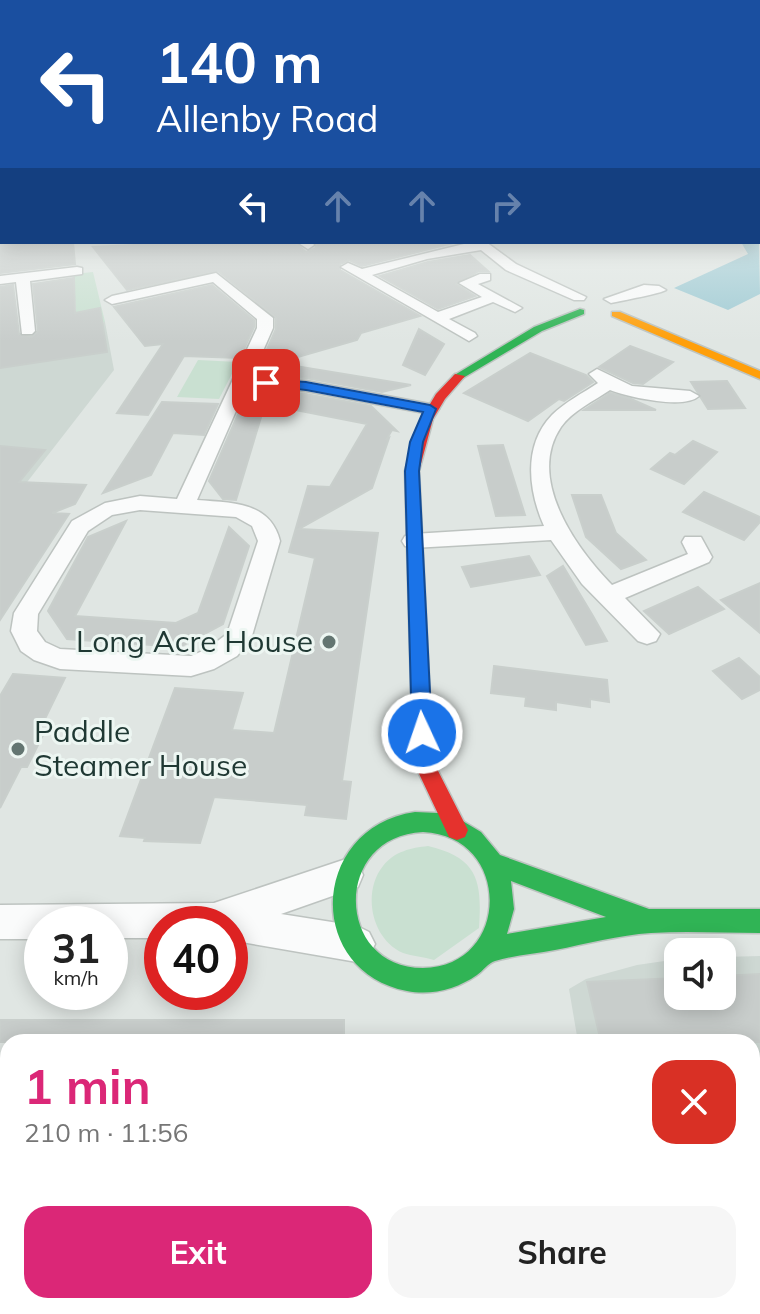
<!DOCTYPE html>
<html lang="en">
<head>
<meta charset="utf-8">
<style>
  :root { --surface:#fff; --page:#f6f6f6; --text:#222; --muted:#767676; --accent:#db2777 }
  body { margin:0; font-family:Mulish,sans-serif; background:var(--page); color:var(--text); height:100vh; display:flex; flex-direction:column; font-size:30px; white-space:nowrap }
  * { box-sizing:border-box; margin:0 }
  p { font-size:26px; color:var(--muted) }
  .icon { flex:none; width:44px; height:44px; fill:none; stroke:currentColor; stroke-width:2; stroke-linecap:round; stroke-linejoin:round }
  .map { position:relative; flex:1; overflow:hidden }
  .panel { position:absolute; left:0px; top:1034px; width:760px; height:280px; display:flex; flex-direction:column; background:var(--surface); border-radius:24px 24px 0 0; box-shadow:0 4px 20px #0003 }
  .panel>* { flex:none }
  .hud { position:absolute; left:0px; top:0px; width:760px; height:244px; box-shadow:0 4px 20px #0003; background:#1a4fa0; color:#fff; overflow:hidden }
  .buttons { position:absolute; left:664px; top:938px; display:grid; gap:16px }
  .buttons a { display:grid; place-items:center; width:72px; height:72px; border-radius:16px; background:var(--surface); box-shadow:0 4px 20px #0003; font-size:40px }
  .speed { position:absolute; left:24px; top:906px; display:flex; gap:16px; font-size:40px; font-weight:700; text-align:center }
  .speed>* { display:grid; place-content:center; width:104px; height:104px; border-radius:50%; background:var(--surface); box-shadow:0 4px 20px #0003; line-height:1 }
  .speed small { font-size:20px; font-weight:400 }
  .speed .limit { border:12px solid #d22; background:#fff; color:#111 }
  .pin { position:absolute; display:grid; place-items:center; width:68px; height:68px; color:#fff; margin:-34px; border-radius:16px; box-shadow:0 4px 12px #0006 }
  .me { position:absolute; width:88px; margin:-44px; rotate:357deg; stroke-linejoin:round; filter:drop-shadow(0 0 6px #0008) }
  .turn { display:flex; align-items:center; gap:28px; height:168px; padding:0 24px; font-size:36px }
  .turn .icon { width:104px; height:104px; stroke-width:2.5 }
  .turn b { display:block; font-size:56px; line-height:68px }
  .lanes { display:flex; align-items:center; height:76px; padding:0 24px; background:#0003; justify-content:center; gap:40px; direction:ltr }
  .lanes .off { opacity:.35 }
  .round { display:grid; place-items:center; flex:none; width:84px; height:84px; border-radius:24px; background:var(--page) }
  .headline { display:flex; align-items:center; justify-content:space-between; height:136px; padding:0 24px }
  h1 { font-size:48px; font-weight:700; line-height:60px; color:var(--accent) }
  .action { display:flex; gap:16px; margin-top:auto; padding:16px 24px }
  .action a { flex:1; height:92px; border-radius:24px; background:var(--accent); color:#fff; font-size:32px; font-weight:700; line-height:92px; text-align:center }
  .action a+a { background:var(--page); color:var(--text) }
  .map>svg:first-child { display:block }
  .built { fill:#ced8d3 }
  .green { fill:#c9e0d1 }
  .water { fill:#a0cbd4 }
  .building { fill:#c8cdcb; stroke:#c9cfcc; stroke-width:2 }
  .lines { fill:none; stroke-linecap:round; stroke-linejoin:round }
  .street-casing { stroke:#bdc3c0; stroke-width:3 }
  .fast-casing { stroke:#bdc4c1; stroke-width:3 }
  .slow-casing { stroke:#bdc4c1; stroke-width:3 }
  .jam-casing { stroke:#bdc4c1; stroke-width:3 }
  .street { fill:#fafbfb; fill-rule:evenodd }
  .fast { fill:#30b455; fill-rule:evenodd }
  .slow { fill:#ff9f0a; fill-rule:evenodd }
  .jam { fill:#e5322d; fill-rule:evenodd }
  .route { fill:#1a73e8; stroke:#114b97; stroke-width:2 }
  .poi-dot { fill:#637571; stroke:#edf6f2; stroke-width:3 }
  .labels { text-anchor:middle; stroke-width:6; stroke-linejoin:round; paint-order:stroke }
  .poi-label { font-size:30px; fill:#1f3833; stroke:#edf6f2; text-anchor:end }
</style>
</head>
<body>
<div class="map">
<svg width="760" height="1314" viewBox="0 0 760 1314">
  <rect width="100%" height="100%" fill="#e0e6e3"/>
  <!-- built -->
  <path class="built" d="M105,322l9,48 -114,147v-181z
    M760,956v358h-135l-1,-8h128v-264h-174l-9,-53 17,-10 51,-14 41,-6v37h44v-39z"/>
  <!-- green -->
  <path class="green" d="M93,272l12,50 -28,3 -4,-51z
    M198,360l40,2 -19,37 -42,-2z
    M428,846c51,12 54,36 51,82l-45,32c-10,-3 -22,-4 -31,-7 -32,-14 -41,-61 -20,-87 12,-15 28,-18 45,-20z"/>
  <!-- water -->
  <path class="water" d="M758,194l2,100 -32,16 -54,-22 74,-34 -7,-12h17z"/>
  <!-- building -->
  <path class="building" d="M6,242h67l2,22 -75,9v-27z
    M199,242h95l12,10 10,-4v-6h141l-95,24 -13,-6 -9,4v6l80,46 -59,17 -4,7 -80,23 134,22 -29,7 -76,-14 -27,-1 -18,-14 15,-34v-11l-58,-47 -91,19 -34,-43z
    M470,255l18,16h-9l-23,13 19,12 -37,13 -58,-33 48,-14z
    M74,278l1,35 25,-5 7,44 -107,16v-81l13,-2 6,49 13,3 6,-6 -5,-47z
    M212,285l42,35v7l-14,31 -56,-2 -36,59 -31,-2 46,-69 -18,2 -31,-39z
    M419,329l25,15 -19,31 -22,-10z
    M630,346l43,16 -30,22 -10,-1 -34,-16z
    M530,353l56,22 7,7 -29,19 -5,-2 -31,22 -64,-28z
    M727,381l18,27 -37,1 -17,-27z
    M273,392l33,2 65,12 26,25 -5,-1 -6,10 3,-2 -17,50 -73,41 79,4 -36,248 9,1 -5,37 -41,-4 2,-10 -93,-8 -14,46 -56,-2 1,-3 -25,-2 55,-148 68,5 -11,37 42,3 41,-175 -26,-6 19,-66 22,1 37,-63 -102,-20 -29,96 -13,-1 -14,-18 33,-76z
    M610,393l21,6 25,11h-72z
    M162,402l56,2 -14,31 -31,-2 -22,42 -48,18z
    M693,441l24,11 -33,32 -33,-15 19,-16 5,2z
    M503,445l22,70 -29,1 -18,-70z
    M0,446l45,4 -26,32 67,3 -11,19 -23,9 17,1 -69,106z
    M704,492l56,25v5l-16,18 -61,-28z
    M572,495h29l15,38 30,27 -25,9 -35,-32z
    M126,521l-51,95 101,7 22,-10 31,-86 20,19 -26,78 -43,23 -113,-8 -19,-28 40,-74z
    M529,556l11,19 -69,12 -9,-20z
    M563,566l30,50 14,25 -21,4 -39,-69z
    M760,583v50l-39,-33z
    M698,587l26,22 -55,25 -25,-23z
    M739,658l21,19v13l-18,9 -29,-28z
    M494,666l113,14 2,22 -19,-3v8l-34,-5v8l-31,-4 1,-9 -35,-4z
    M13,674l52,4 -26,53h6l-18,36h-6l-21,41v-112z
    M760,974v68h-159l-14,-60 91,-4v18h44v-20z
    M0,1020h344v22h-344z"/>
  <g class="lines">
    <!-- street casing -->
    <g class="street-casing">
      <path id="street" d="M0,207h2v6h-2z
        M2,234l1,8 -3,1v-8z
        M297,242h15l2,3 -6,4z
        M472,242h14l30,22 70,33 -2,3h-10l-68,-30 -25,-20 -54,9 -55,16 66,37 44,-15 -23,-14 21,-9h10v6l-12,4 44,24 -7,4 -22,-10 -44,17 26,14 2,3 -8,5 -128,-74 7,-4 14,6z
        M77,267l5,1v6l-52,7 5,50 -3,3h-10l-6,-52 -16,2v-8z
        M216,273l57,45v10l-22,50 55,3 124,23 9,5 -9,5 -124,-23 -60,-3 -49,112c34,3 73,1 83,41l-29,98 -14,17 -23,13 -23,7 -131,-7 -26,-9 -13,-9 -10,-20 3,-18 58,-92 33,-18 35,-7 37,3 80,-171v-9l-44,-37 -101,22 -7,-4 7,-4zM140,510l96,7 16,9 6,15 -31,93 -20,15 -16,7 -131,-7 -15,-7 -8,-11 1,-17 50,-83 24,-16z
        M644,285l15,1 7,4c-4,3 -45,11 -55,13l-7,-4z
        M597,369l35,17 58,5 9,5c-15,14 -70,1 -89,-6 -16,11 -38,21 -49,37 -35,52 15,121 51,158l76,-31 -6,-12 3,-5h16l11,20 -3,5 -84,36 35,36 -4,7 -9,3 -9,-3 -56,-57 -31,-44 -138,8 -8,-2 -3,-5 3,-5 8,-2 131,-8c-16,-36 -21,-81 8,-111 13,-13 31,-22 46,-32l-9,-9z
        M346,859l12,4 5,12 -5,12 -77,27 76,12 12,6 6,12 -6,12 -12,6 -127,-22v-16h-68v14h-52v-14h-68v15h-42v-34l214,-2z"/>
    </g>
    <!-- fast casing -->
    <g class="fast-casing">
      <path id="fast" d="M580,309l4,1v4l-42,17 -79,47 -10,-2 81,-49z
        M415,812l23,1 23,7 20,12 19,23 149,54h111v24c-36,0 -73,-2 -109,0 -32,2 -65,11 -96,17 -19,4 -41,5 -60,11 -7,2 -12,10 -18,14 -20,14 -46,21 -70,16 -104,-21 -96,-164 8,-179zM423,832c90,4 88,135 0,136 -88,0 -91,-132 0,-136zM511,881l95,36 -99,17 7,-25z"/>
    </g>
    <!-- slow casing -->
    <g class="slow-casing">
      <path id="slow" d="M612,312h8l140,59v8l-148,-63z"/>
    </g>
    <!-- jam casing -->
    <g class="jam-casing">
      <path id="jam" d="M455,374l10,2 -20,23 -12,20 -14,52 14,290 35,69 -3,7 -8,3 -8,-3 -36,-76 -8,-290 16,-52 15,-25z"/>
    </g>
    <!-- street -->
    <use href="#street" class="street"/>
    <!-- fast -->
    <use href="#fast" class="fast"/>
    <!-- slow -->
    <use href="#slow" class="slow"/>
    <!-- jam -->
    <use href="#jam" class="jam"/>
  </g>
  <!-- sky -->
  <linearGradient id="sky" x2="0" y2="1"><stop stop-color="#8bbde0"/><stop offset="0.46" stop-color="#f1f4f2"/><stop offset="1" stop-color="#f1f4f2" stop-opacity="0"/></linearGradient>
  <rect width="760" height="342" fill="url(#sky)"/>
  <!-- route -->
  <path class="route" d="M266,379l40,3 124,23 6,4 -13,33 -4,29 13,262 -3,6 -7,3 -7,-3 -3,-6 -7,-262 5,-29 13,-30 -117,-22 -44,-4 -2,-3z"/>
  <!-- markers -->
  <g class="poi-dot">
    <circle cx="329" cy="642" r="8"/>
    <circle cx="18" cy="749" r="8"/>
  </g>
  <g class="labels">
    <!-- poi labels -->
    <g class="poi-label">
      <text x="313" y="652">Long Acre House</text>
      <text x="34" y="742" text-anchor="start">Paddle<tspan x="34" dy="34">Steamer House</tspan></text>
    </g>
  </g>
</svg>
<div class="buttons">
<a><svg class="icon" aria-label="sound" viewBox="0 0 24 24"><path d="M4 9h4l5-4v14l-5-4H4zM17 9q2 3 0 6"/></svg></a>
</div>
<div class="speed"><div>31<small>km/h</small></div><div class="limit">40</div></div>
<div class="pin" style="left:266px;top:383px;background:#d93025"><svg class="icon" aria-label="arrive" viewBox="0 0 24 24"><path d="M6 21V4h12l-3 4 3 4H6"/></svg></div>
<svg class="me" style="left:422px;top:733px" viewBox="-20 -20 40 40"><circle r="17" fill="#1a73e8" stroke="#fff" stroke-width="3"/><path d="M0-11L8 9 0 5-8 9z" fill="#fff"/></svg>
<div class="hud">
<div class="turn"><svg class="icon" aria-label="left" viewBox="0 0 24 24"><path d="M17 20v-9H6M10 6l-5 5 5 5"/></svg><div><b>140 m</b>Allenby Road</div></div>
<div class="lanes"><svg class="icon" aria-label="left" viewBox="0 0 24 24"><path d="M17 20v-9H6M10 6l-5 5 5 5"/></svg><svg class="icon off" aria-label="ahead" viewBox="0 0 24 24"><path d="M12 20V5M6 11l6-6 6 6"/></svg><svg class="icon off" aria-label="ahead" viewBox="0 0 24 24"><path d="M12 20V5M6 11l6-6 6 6"/></svg><svg class="icon off" aria-label="right" viewBox="0 0 24 24"><path d="M7 20v-9h11M14 6l5 5-5 5"/></svg></div>
</div>
<section class="panel">
<div class="headline"><div><h1>1 min</h1><p>210 m · 11:56</p></div><a class="round" style="background:#d93025;color:#fff"><svg class="icon" aria-label="close" viewBox="0 0 24 24"><path d="M6 6l12 12M18 6L6 18"/></svg></a></div>
<div class="action"><a>Exit</a><a>Share</a></div>
</section>
</div>
</body>
</html>
